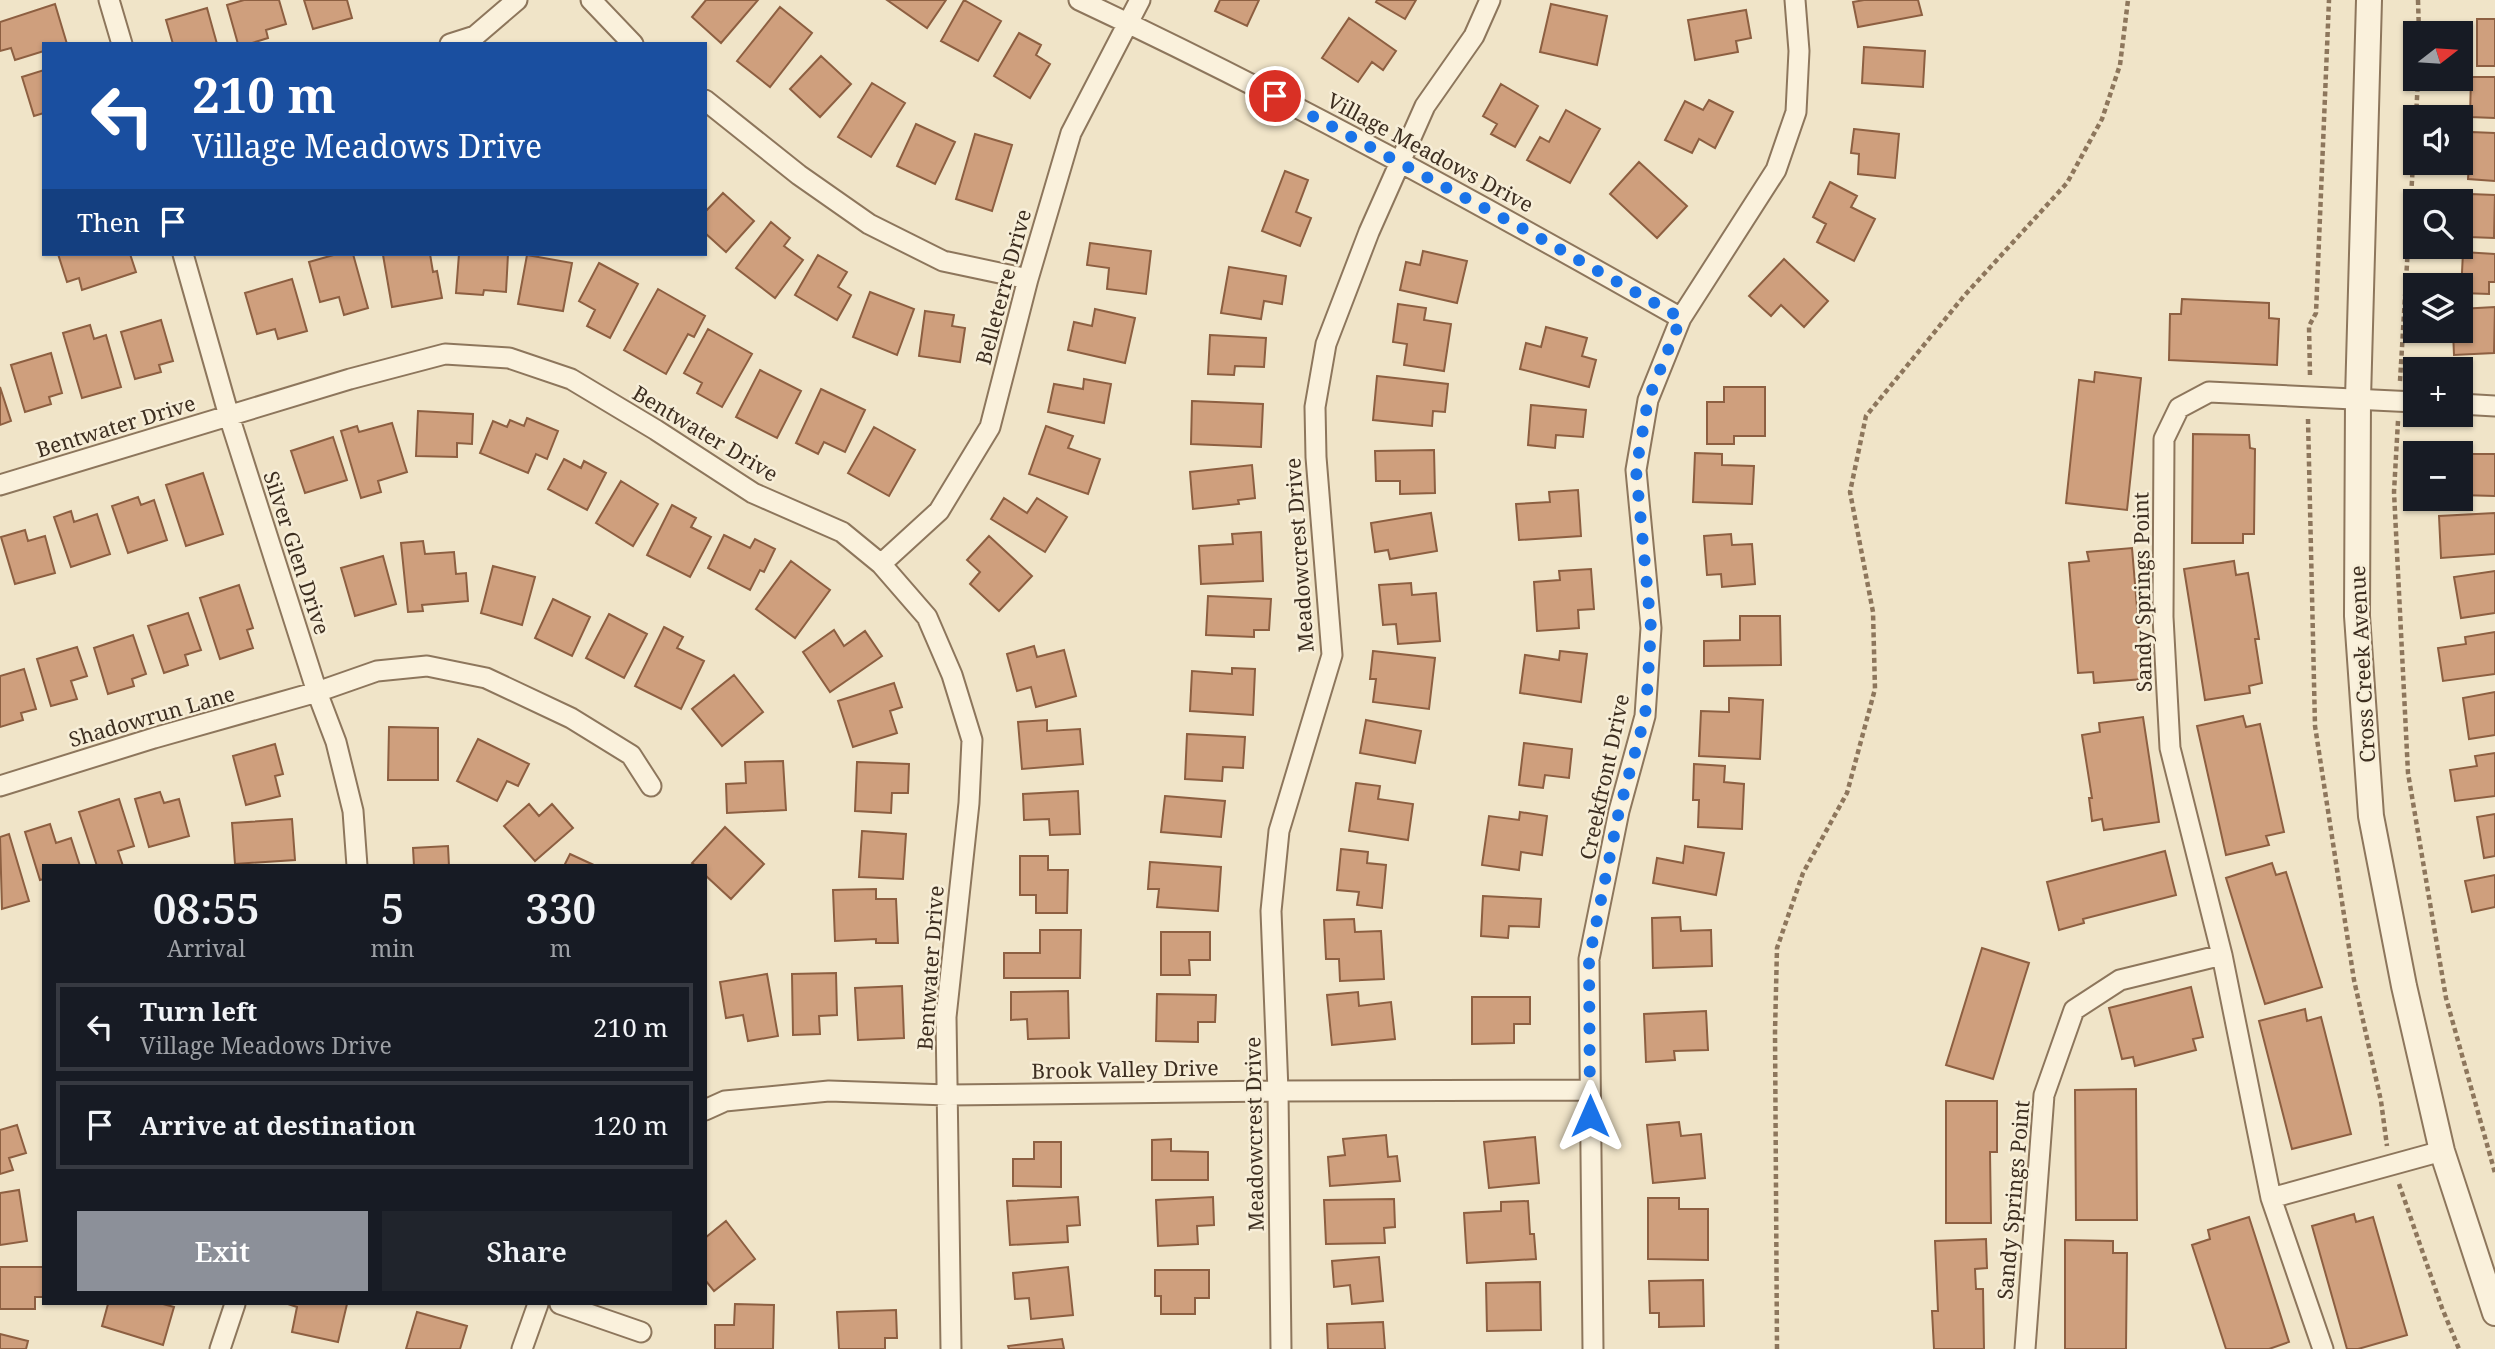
<!DOCTYPE html>
<html lang="en">
<head>
<meta charset="utf-8">
<style>
  :root { --surface:#171b24; --page:#20242c; --text:#f1f3f6; --muted:#9ea1a6; --line:#363941; --accent:#8c9099 }
  body { margin:0; font-family:"Noto Serif",serif; background:var(--page); color:var(--text); height:100vh; display:flex; flex-direction:column; font-size:26px; white-space:nowrap }
  * { box-sizing:border-box; margin:0 }
  p { font-size:23px; color:var(--muted) }
  .icon { flex:none; width:38px; height:38px; fill:none; stroke:currentColor; stroke-width:2; stroke-linecap:round; stroke-linejoin:round }
  .map { position:relative; flex:1; overflow:hidden }
  .sheet { position:absolute; left:42px; top:864px; width:665px; height:441px; display:flex; flex-direction:column; background:var(--surface); border-radius:0px; box-shadow:0 2px 5px #0004 }
  .sheet>* { flex:none }
  .hud { position:absolute; left:42px; top:42px; width:665px; height:214px; border-radius:0px; box-shadow:0 2px 5px #0004; background:#1a4fa0; color:#fff; overflow:hidden }
  .needle { width:46px; rotate:73deg }
  .controls { position:absolute; left:2403px; top:21px; display:grid; gap:14px }
  .controls a { display:grid; place-items:center; width:70px; height:70px; border-radius:0px; background:var(--surface); box-shadow:0 2px 5px #0004; font-size:35px }
  .pin { position:absolute; display:grid; place-items:center; width:60px; height:60px; color:#fff; margin:-30px; border:4px solid #fff; border-radius:50%; box-shadow:0 2px 7px #0007 }
  .me { position:absolute; width:77px; margin:-38px; rotate:0deg; stroke-linejoin:round; filter:drop-shadow(0 0 5px #0008) }
  .turn { display:flex; align-items:center; gap:24px; height:147px; padding:0 35px; font-size:32px }
  .turn .icon { width:91px; height:91px; stroke-width:2.5 }
  .turn b { display:block; font-size:49px; line-height:60px }
  .then { display:flex; align-items:center; height:66px; padding:0 35px; background:#0003; gap:14px; font-size:26px }
  .eta { display:flex; justify-content:space-evenly; align-items:center; height:119px; text-align:center }
  .eta b { font-size:42px; font-weight:600; line-height:49px }
  .cta { display:flex; gap:14px; margin-top:auto; padding:14px 35px }
  .cta a { flex:1; height:80px; border-radius:0px; background:var(--accent); color:#fff; font-size:28px; font-weight:600; line-height:80px; text-align:center }
  .cta a+a { background:var(--page); color:var(--text) }
  ul { padding:0; list-style:none }
  li { display:flex; align-items:center; gap:21px; height:88px; margin:0 14px 10px; padding:0 21px; border:4px solid var(--line); border-radius:0px }
  li div { flex:1 }
  li b { display:block; font-size:26px }
  li em { font-style:normal }
  .map>svg:first-child { display:block }
  .building { fill:#cf9f7d; stroke:#8d5f41; stroke-width:2 }
  .lines { fill:none; stroke-linecap:round; stroke-linejoin:round }
  .minor-casing { stroke:#8d765c; stroke-width:23 }
  .tertiary-casing { stroke:#8d765c; stroke-width:28 }
  .path { stroke:#8d765c; stroke-width:4.5; stroke-dasharray:5 3.5; stroke-linecap:butt }
  .minor { stroke:#faf1dc; stroke-width:19 }
  .tertiary { stroke:#faf1dc; stroke-width:24 }
  .route { stroke:#1a73e8; stroke-width:12; stroke-dasharray:0 21.6 }
  .labels { text-anchor:middle; stroke-width:5; stroke-linejoin:round; paint-order:stroke }
  .street-label { font-size:21px; fill:#3d2e20; stroke:#f7eed8 }
</style>
</head>
<body>
<div class="map">
<svg width="2495" height="1349" viewBox="0 0 2495 1349">
  <rect width="100%" height="100%" fill="#f0e4c8"/>
  <!-- building -->
  <path class="building" d="M244,0h35l7,24 -20,6 2,8 -19,6h-11l-11,-39z
    M304,0h43l5,18 -39,11z
    M706,0h52l-37,43 -29,-26z
    M887,0h59l-19,28z
    M964,0l37,21 -23,40 -37,-20z
    M1220,0h39l-12,26 -32,-15z
    M1377,0h39l-11,19 -29,-17z
    M1864,0h54l4,15 -64,12 -5,-25z
    M55,4l12,40h-23v7l-29,9 -4,-12 -11,3v-29z
    M1551,4l56,12 -10,49 -57,-13z
    M780,7l32,26 -42,54 -33,-26z
    M207,8l10,36h-44l-7,-24z
    M1746,10l5,28 -15,3 2,11 -43,8 -7,-40z
    M1349,18l47,33 -13,19 -11,-8 -14,20 -36,-24z
    M2477,19h18v47h-18z
    M1019,33l22,12 -5,10 14,9 -20,34 -36,-22z
    M1864,47l61,4 -2,36 -61,-4z
    M821,56l30,28 -31,33 -30,-28z
    M44,70v43l-10,3 -12,-39z
    M2471,77h24v41l-25,-1z
    M872,83l33,20 -34,54 -33,-20z
    M1501,84l37,22 -23,41 -24,-13 6,-10 -14,-8z
    M1709,100l24,12 -18,36 -16,-9 -7,14 -27,-13 20,-39 18,9z
    M1566,110l34,19 -30,54 -43,-23 13,-23 9,5z
    M916,124l39,18 -20,42 -38,-18z
    M1854,129l45,5 -4,44 -37,-4 1,-20 -8,-1z
    M2471,132l24,1v48l-27,-2z
    M975,134l37,11 -20,66 -36,-12z
    M1639,162l48,44 -30,32 -47,-44z
    M1285,171l23,9 -12,32 15,6 -11,28 -38,-15z
    M1830,182l27,14 -6,11 24,12 -21,42 -37,-19 9,-18 -13,-7z
    M723,193l31,28 -28,31 -21,-19v-21z
    M2470,194l25,1 -1,43 -25,-1z
    M771,222l19,16 -6,8 19,14 -28,38 -39,-30z
    M1090,243l61,8 -5,43 -39,-5 2,-21 -22,-3z
    M1423,251l44,10 -10,42 -57,-13 6,-28 14,3z
    M2463,252l32,2v28h-6v12l-28,-1z
    M58,254h72l6,18 -54,18 -3,-12 -12,4z
    M337,254h16l15,54 -24,7 -5,-18 -19,5 -11,-40z
    M390,254h40l3,18 4,-1 5,27 -50,9 -9,-52z
    M459,254h49l-2,38 -22,-2 -1,5 -27,-2z
    M527,255l45,8 -9,48 -45,-7z
    M818,255l29,17 -9,15 13,8 -14,25 -42,-25z
    M1784,259l44,42 -24,26 -23,-22 -10,11 -22,-20z
    M599,263l39,21 -28,54 -23,-12 8,-16 -16,-9z
    M1229,267l57,9 -4,28 -18,-3 -3,18 -40,-6z
    M292,279l15,52 -29,8 -3,-10 -18,5 -12,-41z
    M658,289l47,27 -11,21 -6,-3 -22,40 -42,-24z
    M870,292l44,17 -17,46 -44,-18z
    M2182,299l87,4v15l10,1 -2,46 -108,-5 1,-46h11z
    M1398,304l28,4 -2,12 27,4 -7,47 -40,-6 3,-21 -14,-2z
    M2495,307l-1,46 -40,2 -1,-24h7v-22z
    M1095,309l40,9 -10,45 -57,-13 6,-28 18,4z
    M925,311l29,4 -2,11 13,2 -5,34 -41,-6z
    M161,320l12,41 -14,4 2,7 -26,7 -14,-47z
    M90,325l4,14 12,-4 15,52 -39,11 -19,-65z
    M1546,327l41,11 -5,18 14,4 -7,27 -69,-18 6,-26 15,4z
    M708,329l44,25 -30,53 -25,-14 5,-10 -18,-10z
    M1210,335l56,3 -2,29 -29,-1 -1,9 -26,-1z
    M51,353l11,40 -13,4 2,7 -26,8 -14,-47z
    M760,370l41,21 -24,47 -41,-21z
    M2095,372l46,6 -14,132 -61,-7 13,-123 15,2z
    M1377,376l71,8 -3,28 -12,-1 -1,15 -59,-6z
    M1084,379l27,5 -7,39 -56,-11 6,-28 29,5z
    M0,387l11,34 -11,4z
    M1724,387h41v49h-31v8h-27v-42h17z
    M821,389l44,21 -20,42 -21,-10 -6,12 -22,-11z
    M1192,401l71,3 -2,43 -70,-3z
    M1531,405l55,5 -3,27 -27,-2 -1,13 -27,-3z
    M418,411l55,3 -1,30 -15,-1v14l-41,-1z
    M527,418l31,13 -11,28 -11,-5 -8,19 -48,-20 13,-32 14,6 3,-7 14,6z
    M392,423l15,49 -29,9 3,11 -20,6 -20,-67 16,-5 2,6z
    M1046,426l27,10 -5,12 32,11 -12,35 -59,-20z
    M874,427l41,23 -26,46 -41,-23z
    M2193,434l56,1 1,13 5,1 -1,85h-11v9h-51z
    M333,437l14,43 -42,13 -14,-42z
    M1434,450l1,43 -35,1v-13h-24l-1,-30z
    M1695,453l27,1v11l32,1 -2,38 -59,-2z
    M2460,454h35v42l-35,-1z
    M564,459l17,9 3,-7 22,12 -19,37 -39,-21z
    M1252,465l3,33 -17,2 1,4 -46,5 -3,-37z
    M203,473l20,61 -37,12 -20,-61z
    M621,481l37,23 -25,42 -37,-23z
    M1578,490l3,46 -62,4 -3,-36 34,-2 -1,-10z
    M138,497l3,8 13,-5 13,40 -39,13 -16,-47z
    M1004,498l23,15 10,-15 30,19 -22,35 -54,-33z
    M672,505l24,13 -5,9 20,10 -21,40 -43,-22z
    M71,511l3,11 23,-8 13,40 -39,13 -17,-50z
    M1431,513l6,38 -47,8 -2,-9 -13,2 -4,-29z
    M2495,513v41l-54,4 -2,-42z
    M25,530l3,11 17,-5 10,37 -40,11 -14,-47z
    M1261,532l2,49 -62,3 -2,-38 34,-2 -1,-10z
    M1731,534l1,11 20,-1 3,40 -33,3 -1,-13 -14,1 -3,-39z
    M724,535l26,13 5,-9 20,10 -11,23 -4,-2 -10,20 -42,-22z
    M989,536l43,40 -33,35 -29,-27 10,-12 -13,-12z
    M423,541l2,13 29,-2 2,22 10,-1 2,28 -46,4 1,6 -15,1 -7,-69z
    M2132,548l11,131 -49,4 -1,-11 -15,1 -9,-110 20,-2 -2,-9z
    M383,556l13,48 -41,12 -14,-48z
    M791,561l39,29 -35,48 -39,-29z
    M2234,561l2,14 12,-2 11,66h-4l7,44 -13,3 1,7 -45,7 -21,-131z
    M493,566l42,11 -13,48 -41,-12z
    M1591,569l3,40 -16,1 1,18 -42,3 -3,-49 26,-2 -1,-9z
    M2495,571v42l-34,5 -7,-41z
    M1411,583l1,12 24,-2 4,48 -42,3 -2,-20 -13,1 -4,-40z
    M239,585l14,43 -6,2 6,18 -33,11 -20,-61z
    M1208,596l63,3 -2,31h-15v7l-48,-2z
    M553,599l37,18 -18,39 -37,-18z
    M188,613l13,37 -16,5 3,10 -24,8 -16,-47z
    M609,614l38,20 -23,44 -38,-20z
    M1740,616h40l1,49 -77,1v-25l36,-1z
    M664,627l19,10 -6,11 27,13 -23,48 -46,-23z
    M834,630l10,16 21,-15 17,25 -52,36 -27,-40z
    M2495,632v42l-52,7 -5,-33 28,-4 -1,-7z
    M133,635l13,39 -14,5 2,7 -26,8 -14,-46z
    M1034,646l3,11 27,-7 12,46 -40,11 -5,-20 -14,4 -10,-37z
    M77,647l10,29 -16,5 6,18 -26,7 -14,-47z
    M1373,651l62,7 -6,51 -56,-7 3,-23h-6z
    M1560,651l27,3 -6,48 -61,-9 5,-38 34,5z
    M1232,668l23,1 -2,46 -63,-4 2,-40 40,3z
    M24,669l12,40 -15,4 2,7 -23,7v-51z
    M734,675l29,37 -41,34 -30,-37z
    M894,683l8,24 -12,4 7,22 -44,14 -15,-46z
    M2495,692v43l-26,4 -6,-41z
    M1729,698l34,2 -3,59 -61,-3 2,-45 28,1z
    M2243,716l3,11 14,-3 24,108 -18,4 3,9 -43,10 -29,-129z
    M2143,717l16,105 -55,8 -2,-11 -10,2 -3,-23h3l-10,-63 18,-3 -1,-9z
    M1047,720v11l33,-2 3,35 -61,5 -4,-47z
    M1366,720l55,11 -6,32 -55,-10z
    M389,727l49,1v52h-50z
    M1187,734l58,3 -2,31 -20,-1 -1,14 -37,-2z
    M478,739l51,25 -11,22 -11,-5 -10,20 -40,-20z
    M1524,743l48,6 -3,29 -24,-3 -2,13 -24,-3z
    M275,744l8,30 -8,2 5,20 -34,9 -13,-49z
    M2495,753v43l-40,5 -5,-31 27,-4 -2,-10z
    M783,761l3,49 -59,3 -1,-29 20,-1 -1,-21z
    M857,762l52,2 -1,29h-16l-1,20 -36,-2z
    M1694,764l31,2 -1,16 20,2 -2,45 -44,-2 1,-27h-6z
    M1356,783l24,3 -2,13 35,5 -5,36 -59,-9z
    M1078,791l2,43 -30,1 -1,-16 -25,1 -1,-26z
    M160,792l4,11 15,-4 10,37 -40,11 -14,-48z
    M1165,796l60,5 -4,36 -60,-5z
    M119,799l15,47 -16,5 5,15h-26l-18,-54z
    M529,804l10,12 13,-12 21,24 -38,33 -31,-35z
    M1520,812l27,4 -5,39 -21,-3 -2,18 -37,-5 7,-49 30,4z
    M2495,814v42l-11,2 -7,-41z
    M292,819l3,41 -60,4 -3,-41z
    M50,824l6,19 15,-5 9,28h-36v13l-4,1 -15,-48z
    M725,827l39,37 -33,35 -26,-24v-9h-9l-4,-3z
    M862,831l44,3 -3,45 -44,-2z
    M9,834l20,67 -27,8 -2,-72z
    M448,846l1,20h-35l-1,-18z
    M1685,846l39,7 -8,42 -63,-12 4,-25 26,5z
    M1341,849l27,3 -1,11 19,2 -4,43 -25,-3 2,-13 -22,-2z
    M2165,851l11,44 -93,24 1,4 -25,7 -12,-48z
    M570,854l26,12h-32z
    M1020,856h28v14h20l-1,43h-31v-18h-16z
    M1150,862l71,5 -3,44 -61,-4 2,-18h-11z
    M2272,863l4,12 10,-3 36,115 -57,17 -39,-126z
    M2495,875v32l-23,5 -7,-31z
    M876,889v10h20l2,44h-22v-4l-41,2 -2,-51z
    M1483,896l58,3 -2,28 -30,-1 -1,12 -27,-2z
    M1680,917l1,14 30,-1 1,36 -59,2 -1,-50z
    M1354,919l1,13 26,-1 3,48 -44,2 -1,-22h-13l-2,-39z
    M1040,930h41l-1,48h-76v-25h36z
    M1161,932h49v28h-21l1,15h-29z
    M1982,948l47,15 -36,116 -47,-14z
    M836,973l1,42 -18,1 1,18 -27,1 -1,-61z
    M767,974l11,62 -30,5 -5,-26 -17,3 -6,-36z
    M902,986l2,52 -46,2 -3,-52z
    M2191,987l12,50 -10,2 3,11 -61,16 -2,-9 -11,2 -13,-51z
    M1068,991l1,47 -41,1 -1,-20 -16,1v-28z
    M1358,992l1,14 32,-4 4,37 -63,6 -5,-50z
    M1157,994l59,1 -1,27h-17v20l-42,-1z
    M1472,997h58v27h-16v19l-42,1z
    M2305,1009l2,12 14,-4 30,117 -59,15 -33,-128z
    M1706,1011l2,39 -34,1 1,9 -29,2 -2,-48z
    M2136,1089l1,131h-61l-1,-130z
    M1946,1101h51v51h-7l1,71h-45z
    M1679,1122l2,14 20,-2 4,44 -52,5 -6,-58z
    M17,1125l9,28 -17,5 4,12 -13,4v-44z
    M1386,1135l2,22 9,-1 3,25 -70,5 -2,-29 17,-2 -2,-16z
    M1535,1137l4,46 -50,5 -5,-46z
    M1171,1139v12l37,1v28h-56v-40z
    M1034,1142h27v45l-48,-1v-27h21z
    M19,1190l8,51 -27,4v-52z
    M1078,1197l2,28 -13,1 1,16 -58,3 -3,-44z
    M1213,1197l1,28 -17,1 1,18 -40,2 -2,-46z
    M1648,1198h31v11h29v51l-60,-1z
    M1394,1199l1,28 -11,1 1,15 -59,1 -2,-44z
    M1528,1201l2,33h4l2,25 -69,4 -3,-50 37,-2v-9z
    M2354,1214l2,8 17,-5 34,118 -49,14h-11l-35,-123z
    M2249,1217l40,125 -20,7h-43l-34,-104 18,-6 -2,-9z
    M726,1221l29,38 -41,32 -9,-11v-42z
    M1986,1239l1,29 -12,1 1,20h7l1,60h-50l-2,-38h6l-3,-70z
    M2065,1240l48,1v12h14l-1,96h-61z
    M1379,1257l4,44 -31,3 -2,-19 -16,2 -2,-26z
    M0,1267h44v30h-9v12h-35z
    M1068,1267l5,48 -42,4 -2,-21 -14,1 -2,-26z
    M1155,1270h54v28h-14v16h-34v-18h-6z
    M1703,1280l1,46 -45,1v-14h-9l-1,-32z
    M1540,1282l1,48 -54,1 -1,-48z
    M108,1304h55l11,3 -11,38 -61,-19z
    M288,1304h59l-9,38 -46,-10 5,-25z
    M735,1304l39,1 -1,44h-58v-24h19z
    M896,1310l1,28h-12v11h-46l-2,-37z
    M417,1312l50,14 -7,23h-54z
    M1383,1322l2,27h-57l-1,-25z
    M0,1334l28,7 -2,8h-26z
    M1062,1339l2,10h-55l-1,-3z"/>
  <g class="lines">
    <!-- minor casing -->
    <g class="minor-casing">
      <path id="minor" d="M109,0l13,44
        M591,0l42,44
        M1079,0c205,96 405,206 602,318
        M450,44l25,-8 42,-36
        M705,100l94,75 70,49 74,37 85,18
        M183,254l46,162 88,276 19,50 17,69 4,55
        M2460,404l35,2
        M0,485l350,-106 95,-25 64,4 62,21 85,51 97,63 89,39 39,32 46,53 25,58 20,65 -3,63 -23,214 5,332
        M881,564l58,-53 51,-84 38,-148 43,-146 69,-133
        M0,786l154,-48 163,-46 60,-21 50,-5 59,12 85,40 60,37 20,31
        M705,1110l20,-9 104,-10 119,4 330,-4 312,-1
        M2271,1198l171,-47
        M560,1304l81,28
        M220,1349l15,-45
        M522,1349l16,-45
        M1281,1349l-3,-258 -7,-180 8,-80 53,-176 -16,-198 -1,-50 11,-63 43,-112 56,-126 49,-70 16,-36
        M1593,1349l-4,-390 30,-148 26,-95 6,-88 -15,-158 12,-70 33,-82 95,-148 20,-58 3,-61 -4,-51
        M2025,1349l19,-254 30,-85 46,-30 102,-25
        M2323,1349l-52,-151 -49,-243 -52,-207 -7,-131 1,-178 15,-31 30,-16 206,10"/>
    </g>
    <!-- tertiary casing -->
    <g class="tertiary-casing">
      <path id="tertiary" d="M2369,0l-11,399 -1,217 14,200 33,170 38,165 53,162"/>
    </g>
    <!-- path -->
    <path class="path" d="M2418,0l1,33
      M2416,117l2,-38
      M2310,375l-1,-49 7,-13 13,-313
      M2400,381l15,-251
      M2308,419l7,307 39,254 27,121 6,45
      M2398,421l-4,71 14,281 38,225 49,175
      M2399,1184l43,124 17,41
      M1777,1349l-2,-317 2,-84 26,-75 44,-80 28,-104 -2,-77 -23,-120 16,-76 98,-120 103,-113 35,-64 18,-54 8,-65"/>
    <!-- minor -->
    <use href="#minor" class="minor"/>
    <!-- tertiary -->
    <use href="#tertiary" class="tertiary"/>
  </g>
  <g class="lines">
    <!-- route -->
    <path class="route" d="M1275,96l256,137 150,85 -33,82 -12,70 15,158 -4,66 -2,22 -26,95 -30,148 1,157"/>
  </g>
  <g class="labels">
    <!-- street labels -->
    <g class="street-label">
      <text transform="translate(1430 153) rotate(28)" y="7">Village Meadows Drive</text>
      <text transform="translate(1004 287) rotate(-75)" y="7">Belleterre Drive</text>
      <text transform="translate(116 427) rotate(-17)" y="7">Bentwater Drive</text>
      <text transform="translate(705 434) rotate(31)" y="7">Bentwater Drive</text>
      <text transform="translate(296 553) rotate(72)" y="7">Silver Glen Drive</text>
      <text transform="translate(1300 555) rotate(-94)" y="7">Meadowcrest Drive</text>
      <text transform="translate(2143 592) rotate(-91)" y="7">Sandy Springs Point</text>
      <text transform="translate(2363 664) rotate(-93)" y="7">Cross Creek Avenue</text>
      <text transform="translate(152 717) rotate(-16)" y="7">Shadowrun Lane</text>
      <text transform="translate(1605 777) rotate(-78)" y="7">Creekfront Drive</text>
      <text transform="translate(931 968) rotate(-86)" y="7">Bentwater Drive</text>
      <text transform="translate(1125 1070) rotate(-1)" y="7">Brook Valley Drive</text>
      <text transform="translate(1255 1134) rotate(-91)" y="7">Meadowcrest Drive</text>
      <text transform="translate(2014 1200) rotate(-85)" y="7">Sandy Springs Point</text>
    </g>
  </g>
</svg>
<div class="controls">
<a><svg class="needle" viewBox="-14 -14 28 28"><path d="M0-13l5 13h-10z" fill="#e53935"/><path d="M0 13l5-13h-10z" fill="#9ea1a6"/></svg></a>
<a><svg class="icon" aria-label="sound" viewBox="0 0 24 24"><path d="M4 9h4l5-4v14l-5-4H4zM17 9q2 3 0 6"/></svg></a>
<a><svg class="icon" aria-label="search" viewBox="0 0 24 24"><circle cx="10" cy="10" r="6"/><path d="M15 15l6 6"/></svg></a>
<a><svg class="icon" aria-label="layers" viewBox="0 0 24 24"><path d="M12 4l9 5-9 5-9-5zM3 14l9 5 9-5"/></svg></a>
<a>+</a>
<a>−</a>
</div>
<div class="pin" style="left:1275px;top:96px;background:#d93025"><svg class="icon" aria-label="arrive" viewBox="0 0 24 24"><path d="M6 21V4h12l-3 4 3 4H6"/></svg></div>
<svg class="me" style="left:1590px;top:1116px" viewBox="-20 -20 40 40"><path d="M0-17L14 15 0 8-14 15z" fill="#1a73e8" stroke="#fff" stroke-width="4"/></svg>
<div class="hud">
<div class="turn"><svg class="icon" aria-label="left" viewBox="0 0 24 24"><path d="M17 20v-9H6M10 6l-5 5 5 5"/></svg><div><b>210 m</b>Village Meadows Drive</div></div>
<div class="then">Then<svg class="icon" aria-label="arrive" viewBox="0 0 24 24"><path d="M6 21V4h12l-3 4 3 4H6"/></svg></div>
</div>
<section class="sheet">
<div class="eta">
<div><b>08:55</b><p>Arrival</p></div>
<div><b>5</b><p>min</p></div>
<div><b>330</b><p>m</p></div>
</div>
<ul>
<li><svg class="icon" aria-label="left" viewBox="0 0 24 24"><path d="M17 20v-9H6M10 6l-5 5 5 5"/></svg><div><b>Turn left</b><p>Village Meadows Drive</p></div><em>210 m</em></li>
<li><svg class="icon" aria-label="arrive" viewBox="0 0 24 24"><path d="M6 21V4h12l-3 4 3 4H6"/></svg><div><b>Arrive at destination</b></div><em>120 m</em></li>
</ul>
<div class="cta"><a>Exit</a><a>Share</a></div>
</section>
</div>
</body>
</html>
